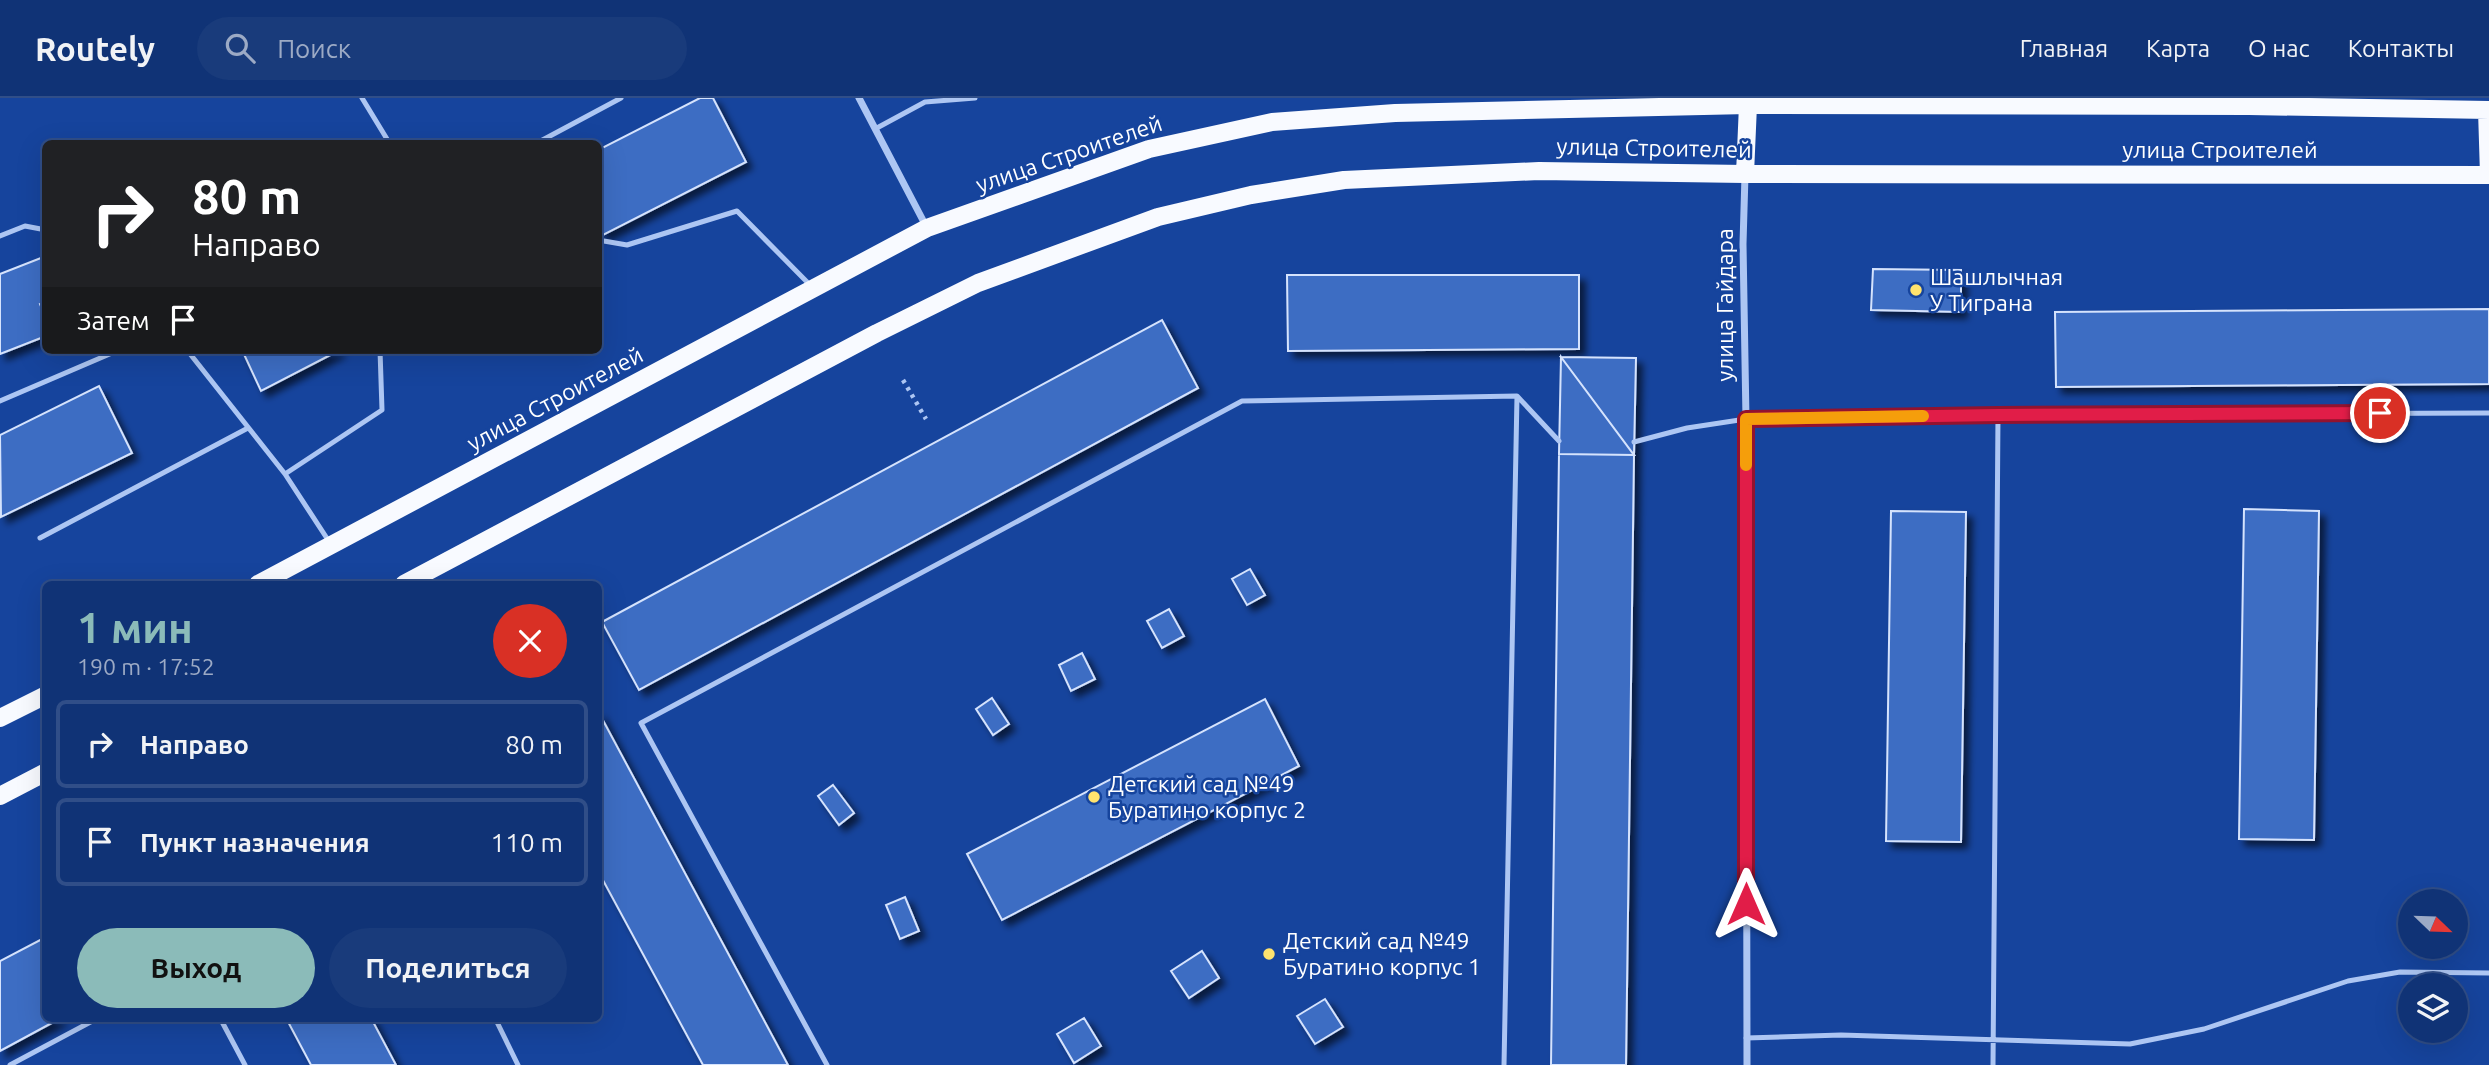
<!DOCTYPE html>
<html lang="ru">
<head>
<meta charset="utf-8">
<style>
  :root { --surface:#103376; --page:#193b7b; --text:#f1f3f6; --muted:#9caac5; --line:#304e88; --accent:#8bbbb9 }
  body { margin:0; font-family:Ubuntu,sans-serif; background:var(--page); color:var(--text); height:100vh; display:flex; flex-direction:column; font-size:26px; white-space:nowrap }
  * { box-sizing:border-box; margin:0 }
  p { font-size:23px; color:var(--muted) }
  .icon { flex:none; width:38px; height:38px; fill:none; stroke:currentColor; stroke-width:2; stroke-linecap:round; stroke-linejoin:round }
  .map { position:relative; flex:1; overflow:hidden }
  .side { position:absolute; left:42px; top:483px; width:560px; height:441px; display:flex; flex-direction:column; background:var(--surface); border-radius:10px; box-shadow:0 7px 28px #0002,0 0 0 2px var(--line) }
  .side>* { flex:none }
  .hud { position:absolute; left:42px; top:42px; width:560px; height:214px; border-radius:10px; box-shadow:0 7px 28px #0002,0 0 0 2px var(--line); background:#202124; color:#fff; overflow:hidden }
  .needle { width:46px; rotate:113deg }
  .buttons { position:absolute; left:2398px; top:791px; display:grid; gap:14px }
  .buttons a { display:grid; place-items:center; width:70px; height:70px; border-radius:50%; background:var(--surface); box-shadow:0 7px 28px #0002,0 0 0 2px var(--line); font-size:35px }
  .pin { position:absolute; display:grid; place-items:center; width:60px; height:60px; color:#fff; margin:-30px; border:4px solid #fff; border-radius:50%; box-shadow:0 2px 7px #0007 }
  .me { position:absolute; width:77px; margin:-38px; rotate:0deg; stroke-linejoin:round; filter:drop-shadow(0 0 5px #0008) }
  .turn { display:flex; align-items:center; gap:24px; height:147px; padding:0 35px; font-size:32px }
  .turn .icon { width:91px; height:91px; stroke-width:2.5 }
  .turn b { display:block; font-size:49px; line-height:60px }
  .then { display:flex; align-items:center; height:66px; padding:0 35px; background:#0003; gap:14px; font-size:26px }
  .round { display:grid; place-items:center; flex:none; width:74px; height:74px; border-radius:37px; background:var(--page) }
  .head { display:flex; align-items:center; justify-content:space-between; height:119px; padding:0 35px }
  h1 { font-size:42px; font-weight:700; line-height:52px; color:var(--accent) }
  .primary-button { display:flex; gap:14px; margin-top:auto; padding:14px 35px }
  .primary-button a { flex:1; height:80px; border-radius:42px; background:var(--accent); color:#111; font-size:28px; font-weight:700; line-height:80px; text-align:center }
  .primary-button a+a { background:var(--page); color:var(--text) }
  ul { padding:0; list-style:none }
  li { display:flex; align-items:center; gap:21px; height:88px; margin:0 14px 10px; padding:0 21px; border:4px solid var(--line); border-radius:10px }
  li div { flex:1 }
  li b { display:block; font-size:26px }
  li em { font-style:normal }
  header { display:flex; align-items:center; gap:42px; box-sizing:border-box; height:98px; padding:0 35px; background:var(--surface); border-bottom:2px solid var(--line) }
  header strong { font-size:33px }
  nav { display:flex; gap:38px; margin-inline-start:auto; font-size:24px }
  .search { width:490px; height:63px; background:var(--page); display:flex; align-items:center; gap:18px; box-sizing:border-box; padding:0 24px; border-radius:38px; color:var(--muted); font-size:26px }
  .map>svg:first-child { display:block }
  .building { fill:#3e6dc3; stroke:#d5e3fd; stroke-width:2; filter:url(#shadow) }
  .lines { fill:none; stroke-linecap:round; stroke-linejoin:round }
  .path { stroke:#adc6f3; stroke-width:4.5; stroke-dasharray:3.5 5; stroke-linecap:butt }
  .service { stroke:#adc6f3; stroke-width:5 }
  .minor { stroke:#adc6f3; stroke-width:7 }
  .primary { stroke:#f8faff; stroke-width:18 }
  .route-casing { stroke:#92132f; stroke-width:18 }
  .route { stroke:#e11d48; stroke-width:12 }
  .slow { stroke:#f59e0b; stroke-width:12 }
  .poi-dot { fill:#ffe36e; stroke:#16449d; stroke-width:2.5 }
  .labels { text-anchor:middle; stroke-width:5; stroke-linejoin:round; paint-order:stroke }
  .street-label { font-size:23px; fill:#fff; stroke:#16449d }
  .poi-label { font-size:23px; fill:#fff; stroke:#16449d; text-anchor:start }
</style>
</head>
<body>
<header>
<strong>Routely</strong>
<div class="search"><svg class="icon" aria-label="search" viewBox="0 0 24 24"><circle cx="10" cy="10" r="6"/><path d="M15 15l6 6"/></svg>Поиск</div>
<nav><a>Главная</a><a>Карта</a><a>О нас</a><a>Контакты</a></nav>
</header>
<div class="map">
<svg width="2489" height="967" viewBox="0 0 2489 967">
  <defs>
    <filter id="shadow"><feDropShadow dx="6" dy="6" stdDeviation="3.5" flood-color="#0009"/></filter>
  </defs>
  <rect width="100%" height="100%" fill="#16449d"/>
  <!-- building -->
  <path class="building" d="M700,0h13l33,64 -143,73 -5,-10v-75z
    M46,158v46l-6,2 6,14v18l-46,18v-80z
    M1873,171l88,1v42l-90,-2z
    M1287,177h292v74l-291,2z
    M2489,211v75l-433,3 -1,-75z
    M1162,222l36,68 -559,302 -37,-68z
    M242,252h98l-79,41z
    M1561,259l75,1 -2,97z
    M1561,259l73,98 -75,-1z
    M99,288l33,67 -131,64 -1,-82z
    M1559,356l75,1 -8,610h-75z
    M2244,411l75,2 -5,329 -75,-1z
    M1891,413l75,1 -5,330 -75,-1z
    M1250,471l15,26 -18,10 -15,-26z
    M1169,511l15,27 -22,12 -15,-27z
    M1082,555l13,26 -24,12 -12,-26z
    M992,600l17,26 -16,11 -17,-26z
    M1265,601l34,67 -297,154 -35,-66z
    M598,613l190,354h-85l-105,-194z
    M833,687l21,28 -15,12 -21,-29z
    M905,799l14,34 -19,8 -14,-34z
    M46,839v81h15l-61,33v-90z
    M1202,853l17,27 -30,20 -18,-27z
    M1325,901l18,28 -28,17 -18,-28z
    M286,920h85l25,47h-85z
    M1084,920l17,28 -27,17 -17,-29z"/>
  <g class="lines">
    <!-- path -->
    <path class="path" d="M903,282l23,39"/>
    <!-- service -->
    <path class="service" d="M362,0l28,46
      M875,31l50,-27 50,-4
      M535,46l86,-46
      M0,138l25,-10 21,4
      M598,142l29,5 110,-34 73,74
      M187,252l98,124
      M0,303l119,-51
      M1634,344l53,-14 59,-9 252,-4
      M40,440l208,-110
      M330,445l-45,-69 97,-64 -2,-60
      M220,920l25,47
      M495,920l23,47
      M1746,940l95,-3 289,9 74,-15 144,-48 52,-9 89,1
      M10,967l88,-47
      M827,967l-186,-342 601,-322 275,-5 42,45
      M1504,967l13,-669
      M1993,967l5,-650 491,-2"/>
    <!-- minor -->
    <path class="minor" d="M859,0l68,130
      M1745,77l-2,69 3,175 1,646"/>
    <!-- primary -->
    <path class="primary" d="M2487,12l2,65
      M1745,76l3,-69
      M258,486l669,-356 222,-79 123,-27 123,-9 353,-8 501,1 240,4
      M404,486l473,-251 101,-50 180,-66 93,-22 93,-15 195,-9 206,3 744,1
      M0,620l46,-23
      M0,698l46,-24"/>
  </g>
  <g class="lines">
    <!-- route casing -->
    <g class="route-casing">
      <path id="route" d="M1746,806v-485l252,-4 382,-2"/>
    </g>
    <!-- route -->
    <use href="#route" class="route"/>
    <!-- slow -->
    <path class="slow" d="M1746,367v-46l177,-3"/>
  </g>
  <!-- markers -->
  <g class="poi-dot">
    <circle cx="1916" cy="192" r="7"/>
    <circle cx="1094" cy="699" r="7"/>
    <circle cx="1269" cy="856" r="7"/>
  </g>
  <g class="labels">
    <!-- street labels -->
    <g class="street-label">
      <text transform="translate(1654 50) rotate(1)" y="8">улица Строителей</text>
      <text x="2220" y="60">улица Строителей</text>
      <text transform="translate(1069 56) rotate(-19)" y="8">улица Строителей</text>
      <text transform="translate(1725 207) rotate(-90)" y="8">улица Гайдара</text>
      <text transform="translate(555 301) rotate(-28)" y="8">улица Строителей</text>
    </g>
    <!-- poi labels -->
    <g class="poi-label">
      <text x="1930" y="187">Шашлычная<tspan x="1930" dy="26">У Тиграна</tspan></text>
      <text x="1108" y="694">Детский сад №49<tspan x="1108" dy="26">Буратино корпус 2</tspan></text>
      <text x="1283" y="851">Детский сад №49<tspan x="1283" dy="26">Буратино корпус 1</tspan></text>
    </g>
  </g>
</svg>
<div class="buttons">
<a><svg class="needle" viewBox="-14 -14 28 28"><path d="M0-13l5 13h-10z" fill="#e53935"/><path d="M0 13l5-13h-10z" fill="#9caac5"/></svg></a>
<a><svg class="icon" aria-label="layers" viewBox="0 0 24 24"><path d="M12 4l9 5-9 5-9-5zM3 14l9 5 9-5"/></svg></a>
</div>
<div class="pin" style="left:2380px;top:315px;background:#d93025"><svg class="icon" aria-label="arrive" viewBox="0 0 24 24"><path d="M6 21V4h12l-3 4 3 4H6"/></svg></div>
<svg class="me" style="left:1746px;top:806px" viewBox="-20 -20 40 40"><path d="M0-17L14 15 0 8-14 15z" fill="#e11d48" stroke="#fff" stroke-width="4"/></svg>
<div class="hud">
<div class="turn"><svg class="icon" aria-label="right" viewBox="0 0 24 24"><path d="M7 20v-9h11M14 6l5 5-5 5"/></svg><div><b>80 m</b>Направо</div></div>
<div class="then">Затем<svg class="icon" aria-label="arrive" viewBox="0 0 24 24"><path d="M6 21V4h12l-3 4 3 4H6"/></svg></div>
</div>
<section class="side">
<div class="head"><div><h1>1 мин</h1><p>190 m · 17:52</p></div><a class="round" style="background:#d93025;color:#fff"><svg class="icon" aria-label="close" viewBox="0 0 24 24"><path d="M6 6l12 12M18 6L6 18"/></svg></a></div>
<ul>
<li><svg class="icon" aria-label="right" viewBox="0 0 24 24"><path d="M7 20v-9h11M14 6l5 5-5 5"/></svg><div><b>Направо</b></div><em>80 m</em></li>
<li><svg class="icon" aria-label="arrive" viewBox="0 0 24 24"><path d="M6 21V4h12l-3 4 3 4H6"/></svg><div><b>Пункт назначения</b></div><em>110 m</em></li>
</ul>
<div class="primary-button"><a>Выход</a><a>Поделиться</a></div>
</section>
</div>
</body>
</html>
